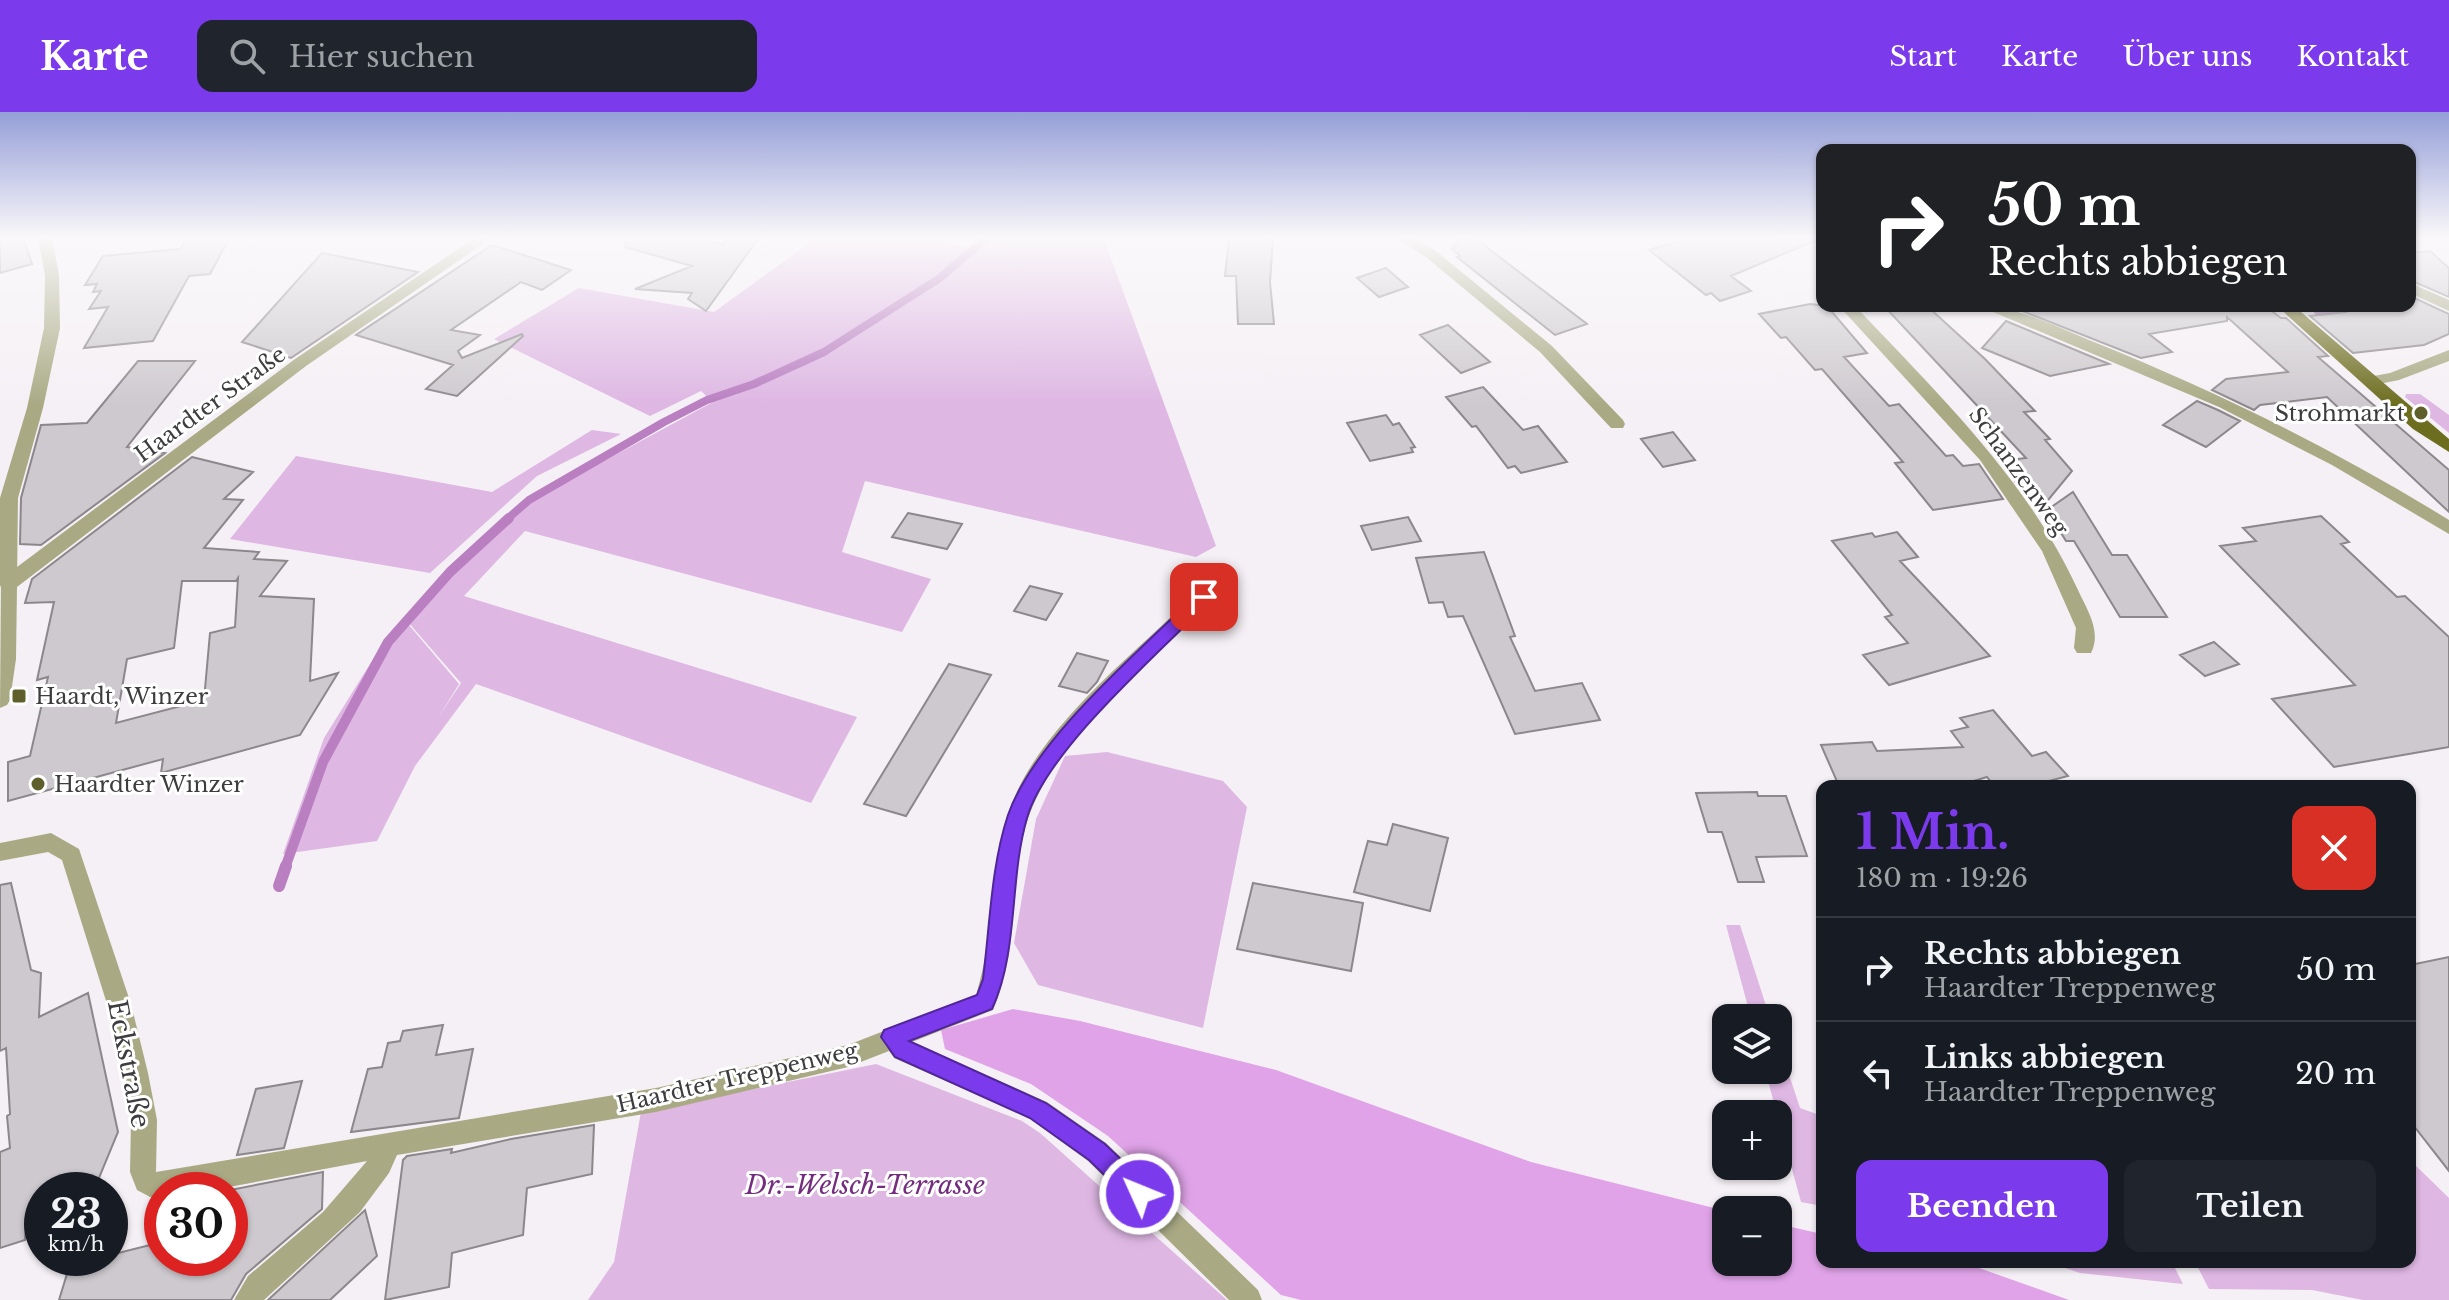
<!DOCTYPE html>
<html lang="de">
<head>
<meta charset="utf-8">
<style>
  :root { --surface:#171b24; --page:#20242c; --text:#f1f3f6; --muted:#9ea1a6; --line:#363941; --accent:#7c3aed }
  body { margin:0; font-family:"Libre Baskerville",serif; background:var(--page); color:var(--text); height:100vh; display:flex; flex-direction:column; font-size:30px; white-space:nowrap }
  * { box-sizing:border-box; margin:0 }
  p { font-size:26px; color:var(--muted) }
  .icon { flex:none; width:44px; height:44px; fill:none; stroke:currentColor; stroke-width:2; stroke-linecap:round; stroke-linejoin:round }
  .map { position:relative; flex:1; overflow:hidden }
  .drawer { position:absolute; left:1816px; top:668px; width:600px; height:488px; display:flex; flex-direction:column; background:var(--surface); border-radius:16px; box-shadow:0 2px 6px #0004 }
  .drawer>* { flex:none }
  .banner { position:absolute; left:1816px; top:32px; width:600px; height:168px; border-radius:16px; box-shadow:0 2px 6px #0004; background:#202124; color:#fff; overflow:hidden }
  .tools { position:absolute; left:1712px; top:892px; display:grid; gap:16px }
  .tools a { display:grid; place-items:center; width:80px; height:80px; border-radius:16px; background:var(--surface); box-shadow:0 2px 6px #0004; font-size:40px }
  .speed { position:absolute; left:24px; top:1060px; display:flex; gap:16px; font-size:40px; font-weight:700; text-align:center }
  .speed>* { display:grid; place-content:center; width:104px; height:104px; border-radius:50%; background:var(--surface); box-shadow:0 2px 6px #0004; line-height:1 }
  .speed small { font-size:20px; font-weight:400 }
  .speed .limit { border:12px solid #d22; background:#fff; color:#111 }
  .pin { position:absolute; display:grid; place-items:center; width:68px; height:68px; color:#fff; margin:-34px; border-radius:16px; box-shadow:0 4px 12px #0006 }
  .me { position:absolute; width:88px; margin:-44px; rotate:314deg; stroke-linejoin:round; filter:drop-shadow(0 0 6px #0008) }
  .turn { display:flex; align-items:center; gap:28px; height:168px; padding:0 40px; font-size:36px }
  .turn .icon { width:104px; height:104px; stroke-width:2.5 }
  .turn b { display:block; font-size:56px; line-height:68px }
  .round { display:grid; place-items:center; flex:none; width:84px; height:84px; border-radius:16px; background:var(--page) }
  .head { display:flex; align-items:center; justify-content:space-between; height:136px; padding:0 40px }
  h1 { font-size:48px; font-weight:700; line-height:60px; color:var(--accent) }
  .cta { display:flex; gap:16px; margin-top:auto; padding:16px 40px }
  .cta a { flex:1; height:92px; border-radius:16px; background:var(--accent); color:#fff; font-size:32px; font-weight:700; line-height:92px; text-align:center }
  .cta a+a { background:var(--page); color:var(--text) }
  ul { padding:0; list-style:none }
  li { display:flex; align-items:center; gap:24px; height:104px; padding:0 40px; border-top:2px solid var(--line) }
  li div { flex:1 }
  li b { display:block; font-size:30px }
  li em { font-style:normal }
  header { display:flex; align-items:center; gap:48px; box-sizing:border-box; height:112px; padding:0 40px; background:var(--accent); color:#fff }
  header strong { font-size:38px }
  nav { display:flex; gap:44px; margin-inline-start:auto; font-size:28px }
  .search { width:560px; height:72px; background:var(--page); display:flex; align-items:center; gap:20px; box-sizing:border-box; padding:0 28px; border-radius:16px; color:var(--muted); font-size:30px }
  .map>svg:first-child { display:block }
  .green { fill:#deb7e3 }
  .forest { fill:#e0a3e8 }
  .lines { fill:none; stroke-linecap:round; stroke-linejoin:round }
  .stream-far2 { stroke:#b97fc1; stroke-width:8 }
  .stream-far1 { stroke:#b97fc1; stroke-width:10 }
  .stream { stroke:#b97fc1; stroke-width:12 }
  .river { fill:#b97fc1; fill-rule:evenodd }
  .building { fill:#cdc9ce; stroke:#8b878b; stroke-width:2; fill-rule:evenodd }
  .minor { fill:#a9aa84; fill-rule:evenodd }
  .tertiary { fill:#a9aa84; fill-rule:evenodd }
  .primary { fill:#6d6d1f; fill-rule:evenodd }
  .route { fill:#7c3aed; stroke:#51269a; stroke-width:2 }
  .poi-dot { fill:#5f5f2c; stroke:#fff; stroke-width:3 }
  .labels { text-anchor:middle; stroke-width:6; stroke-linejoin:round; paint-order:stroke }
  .street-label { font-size:22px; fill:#3d3c3e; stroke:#fff }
  .poi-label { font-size:22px; fill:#3d3c3e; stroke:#fff; text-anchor:start }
  .near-street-label { font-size:26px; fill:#3d3c3e; stroke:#fff }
  .near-park-label { font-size:26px; font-style:italic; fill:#742d7e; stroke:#fff }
</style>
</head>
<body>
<header>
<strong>Karte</strong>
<div class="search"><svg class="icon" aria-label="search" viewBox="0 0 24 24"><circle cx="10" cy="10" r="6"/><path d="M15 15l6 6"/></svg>Hier suchen</div>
<nav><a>Start</a><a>Karte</a><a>Über uns</a><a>Kontakt</a></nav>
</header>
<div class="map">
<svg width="2449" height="1188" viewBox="0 0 2449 1188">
  <rect width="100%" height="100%" fill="#f5f0f5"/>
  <!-- green -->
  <path class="green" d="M815,127h112l48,10 12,-10h117l112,307 -20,11 -331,-76 -23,71 89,27 -29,53 -377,-101 -61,65 393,121 -46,86 -335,-119 -61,82 -38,75 -94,13 41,-116 64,-103 15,-17 56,66 -21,34 23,-35 -53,-61 43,-50 79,-71 183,-99 -12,-11 -51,25 -156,-77 85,-51 135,24z
    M2406,282h14l29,21v18l-44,-36z
    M592,318l29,4 -84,42 -107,97 -200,-34 66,-83 196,36z
    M1107,640l116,29 24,26 -44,221 -165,-43 -24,-42 22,-124 29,-63z
    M1740,813l30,93h-19l-25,-93z
    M1778,929l22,67 22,8v90l-21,-4 -36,-132h13z
    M876,952l146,57 18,12 187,167h-639l26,-38 27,-150z
    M2410,1048l39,38v102h-86l-51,-10 -103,-1 -14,-27h215z
    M2047,1150h125l11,22 -103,-11z"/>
  <!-- forest -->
  <path class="forest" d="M1013,897l67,12 196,49 255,92 195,49v51h52v-38l44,10v28h131l26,6 90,32h-768l-20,-5 -173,-159 -77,-52 -86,-35 -4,-19z"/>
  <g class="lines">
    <!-- stream-far2 -->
    <path class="stream-far2" d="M506,408l23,-20 135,-78 43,-22 47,-16 70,-32 116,-74 45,-39"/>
    <!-- stream-far1 -->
    <path class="stream-far1" d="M285,756l38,-106 65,-120 62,-70 59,-54"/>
    <!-- stream -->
    <path class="stream" d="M279,774l7,-20"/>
    <!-- river -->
    <path class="river" d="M2309,194h47l5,7 -7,10c-22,5 -32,2 -45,-17z"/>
  </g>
  <!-- building -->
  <path class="building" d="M0,127h24l8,25 -32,9z
    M186,127h43l-19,35 -21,2 -36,65 -69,7 24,-41 -19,2 12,-18 -8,1 4,-8 -12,1 18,-29 77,-7z
    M626,127h73l24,6 4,-6h31l-52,72 -18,-12 4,-6 -57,-4 57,-23 -67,-19z
    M1229,127h44l-3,43 4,42h-36l-2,-48h-11z
    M1460,127h16l111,85 -32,11 -98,-78 3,-1 -8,-7z
    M1687,127h132l-88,37 20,15 -31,10 -9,-8 -5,2 -57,-45z
    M492,133l79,25 -29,20 -21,-8 -70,48 29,5 -22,16 4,7 60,-24 1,2 -66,60 -31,-7 27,-24 -97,-30z
    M2430,139l19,17v29l-39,-17v-27z
    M322,141l96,19 -127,86 -49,-16z
    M1386,156l22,19 -29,10 -22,-19z
    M2410,184l39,18v20l-25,11 -71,8 -43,-37 36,-4 -5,-6h69z
    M1810,192l17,2 40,47 -23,4 45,49 10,-2 47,52 7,-1 10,11 16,-2 24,35 -70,11 -38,-47 8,-1 -81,-93 -7,1 -29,-33 -5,1 -22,-24z
    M1884,194h43l58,53 50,52 -11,1 26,27 -5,1 27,31 -28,34 -7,-11 -11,2 -26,-35 26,-3z
    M2019,194h246l16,12h5l42,38 -10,1 131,113v42l-122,-115 -67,8 -6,5 -42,-20 14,-11 62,-7 -61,-55v4l-78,13 23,18 -31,6 -124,-49z
    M2006,209l103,43 -59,12 -68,-28z
    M1448,213l42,37 -29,11 -41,-38z
    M138,249h57l-68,86 38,6 -124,92 -21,-1 1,-46 20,-73 46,-2z
    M1483,275l40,43 15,-4 29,36 -46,11 -6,-7 -7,2 -32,-42 -4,1 -26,-30z
    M2197,289l21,9 22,11 -34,26 -43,-22z
    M1386,303l7,10 6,-2 16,24 -4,1 2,4 -43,9 -23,-38z
    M1673,320l22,28 -32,7 -22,-28z
    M192,345l61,15 -29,27 19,1 -39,48 55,4 -5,7 33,2 -27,35 54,3 -4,82 28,-8 -38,62 -139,38 2,-14 -155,42v-39l22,-6 18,-79 -11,3 17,-78 -29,1 7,-24zM238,466l-3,49 -25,6 -6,67 -88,23 11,-64 47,-11 8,-67h54z
    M2073,380l39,63h15l40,62h-47l-46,-76h-8l-19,-31z
    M908,401l54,11 -15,25 -55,-12z
    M2321,404l28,26 -8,2 56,53 8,-1 44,41v110l-115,20 -62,-68 83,-14 -135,-139 36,-5 -13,-13z
    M1408,405l13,24 -49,9 -11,-24z
    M1897,420l21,25 -18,4 90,95 -101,29 -26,-30 45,-12 -23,-26 7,-2 -60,-74 40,-8 3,4z
    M1484,440l31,84 -5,1 25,54 47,-8 18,37 -85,14 -52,-118 -15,1 -5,-15 -14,1 -13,-45z
    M1030,474l32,8 -16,26 -32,-9z
    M2214,530l25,22 -34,12 -25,-21z
    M1077,541l31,8 -11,21 -10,11 -28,-7z
    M949,552l42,11 -85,141 -42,-12z
    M1993,598l39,46 14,-4 22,24 -38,10h-36l-7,-9 -30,9h-118l-18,-41 51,-3 5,9 86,-4 -12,-16 17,-4 -8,-9z
    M1757,680l1,4h28l21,60 -51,1 8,25h-26l-16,-50h-14l-12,-39z
    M1393,712l55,14 -18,73 -76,-19 14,-51 19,4z
    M11,771l20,87 10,3 -2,44 49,-24 30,139 -24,58h-52v27l-16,6 -1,17 -25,8v-96l10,-4 -3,-32 3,-2 -4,-66 -6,3v-166z
    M1253,771l110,20 -12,68 -114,-22z
    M2449,845v214l-39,-50v-156z
    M443,913l-7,30 37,-6 -14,69 -108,14 17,-63 14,-2 6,-24 12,-2 3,-10z
    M302,969l-18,67 -47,7 19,-66z
    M594,1013l-2,49 -65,14 -4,47 -71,18 -3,34 -64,13 18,-140 4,-4 45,-7 -1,4 60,-14z
    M323,1060l-1,37 -76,65 -15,26h-172l11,-36 40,-6v-3l52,-13v16h68v-68z
    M365,1098l12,46 -47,44h-62z"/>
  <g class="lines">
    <!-- minor -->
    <path class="minor" d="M38,127h14l7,36 1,53 -17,80 -25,90 -1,86 -9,7 -8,-5v-88l27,-90 17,-80 1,-53z
      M1397,127h18l21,12 116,95 71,74 2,4 -2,4h-12l-71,-76 -114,-95z
      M2410,171l39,17v11l-39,-18z
      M1839,194h16c83,88 172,173 223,284 9,20 24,41 13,63h-14l-3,-5 2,-20 -34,-77 -62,-91z
      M1979,194c38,0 75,20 110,34 125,50 245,109 360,180v14l-117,-69 -113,-58z
      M2449,238v11l-50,19 -30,6 -8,-5 2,-3 27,-5z
      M1204,478l9,7 -2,5c-65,66 -166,141 -188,234 -13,57 -5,119 -30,174l-81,32 135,60 59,41 152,147 4,10h-33l-141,-139 -59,-43 -135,-60 -5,-7 -41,16 -192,45 -259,43 -8,18 -29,39 -96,88h-30l14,-24 75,-64 44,-51 -154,29h-51v9l-10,-1 -15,-8 -7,-18 1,-52 -7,-47 -17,-69 -45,-144 -14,-8 -48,9v-18l51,-10 28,16 52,155 17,69 9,47 -1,52 500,-84 192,-43 128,-50c18,-57 14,-118 30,-175 25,-88 128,-165 191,-228z"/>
    <!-- tertiary -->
    <path class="tertiary" d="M473,127h17l-184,127 -289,221 -1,72 -6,41 -3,5 -7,3 1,-129 294,-220z"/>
    <!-- primary -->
    <path class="primary" d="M2277,194h17l155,133v13l-36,-23z"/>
  </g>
  <!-- sky -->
  <linearGradient id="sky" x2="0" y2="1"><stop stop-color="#959fd8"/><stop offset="0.43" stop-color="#faf8fa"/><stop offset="1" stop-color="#faf8fa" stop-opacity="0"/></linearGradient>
  <rect width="2449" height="293" fill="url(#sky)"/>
  <!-- route -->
  <path class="route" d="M1204,479l9,6 -3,4c-51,52 -164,150 -183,217 -18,62 -8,132 -35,191l-83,32 137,62 59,41 44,42 3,8 -3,8 -9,4 -8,-4 -43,-42 -59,-42 -135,-61 -14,-20 3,-7 93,-35 6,-16c7,-54 8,-113 25,-164 27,-77 132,-164 190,-222z"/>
  <!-- markers -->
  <g class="poi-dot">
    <circle cx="2421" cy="301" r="8"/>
    <rect x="11" y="576" width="16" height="16" rx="4"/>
    <circle cx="38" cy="672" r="8"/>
  </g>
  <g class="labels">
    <!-- street labels -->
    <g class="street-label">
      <text transform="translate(210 292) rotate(-36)" y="8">Haardter Straße</text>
      <text transform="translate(2019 359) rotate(54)" y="8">Schanzenweg</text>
      <text transform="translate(737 965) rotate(-13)" y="8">Haardter Treppenweg</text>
    </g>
    <!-- poi labels -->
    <g class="poi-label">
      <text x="2405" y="309" text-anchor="end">Strohmarkt</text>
      <text x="35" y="592">Haardt, Winzer</text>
      <text x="54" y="680">Haardter Winzer</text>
    </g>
    <!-- near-street labels -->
    <g class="near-street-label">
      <text transform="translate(129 952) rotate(79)" y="9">Eckstraße</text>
    </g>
    <!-- near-park labels -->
    <g class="near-park-label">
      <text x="865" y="1082">Dr.-Welsch-Terrasse</text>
    </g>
  </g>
</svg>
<div class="tools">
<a><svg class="icon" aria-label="layers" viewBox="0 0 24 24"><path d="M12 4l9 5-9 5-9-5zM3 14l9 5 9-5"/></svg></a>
<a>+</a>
<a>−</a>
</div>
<div class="speed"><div>23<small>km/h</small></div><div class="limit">30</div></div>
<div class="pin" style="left:1204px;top:485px;background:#d93025"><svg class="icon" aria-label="arrive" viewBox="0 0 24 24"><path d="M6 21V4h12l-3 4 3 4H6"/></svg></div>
<svg class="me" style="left:1140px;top:1082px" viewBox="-20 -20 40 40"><circle r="17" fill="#7c3aed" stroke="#fff" stroke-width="3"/><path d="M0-11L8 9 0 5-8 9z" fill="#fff"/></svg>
<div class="banner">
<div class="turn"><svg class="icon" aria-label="right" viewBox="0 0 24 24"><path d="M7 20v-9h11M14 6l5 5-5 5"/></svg><div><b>50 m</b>Rechts abbiegen</div></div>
</div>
<section class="drawer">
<div class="head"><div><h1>1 Min.</h1><p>180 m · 19:26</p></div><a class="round" style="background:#d93025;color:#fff"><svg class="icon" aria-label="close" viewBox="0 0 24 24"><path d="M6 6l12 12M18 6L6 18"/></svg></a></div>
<ul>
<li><svg class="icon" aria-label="right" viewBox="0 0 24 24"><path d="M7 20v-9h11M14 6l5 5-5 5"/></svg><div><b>Rechts abbiegen</b><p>Haardter Treppenweg</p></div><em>50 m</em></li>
<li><svg class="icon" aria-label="left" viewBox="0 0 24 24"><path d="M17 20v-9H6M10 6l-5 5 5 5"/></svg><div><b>Links abbiegen</b><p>Haardter Treppenweg</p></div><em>20 m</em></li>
</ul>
<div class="cta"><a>Beenden</a><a>Teilen</a></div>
</section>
</div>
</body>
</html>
